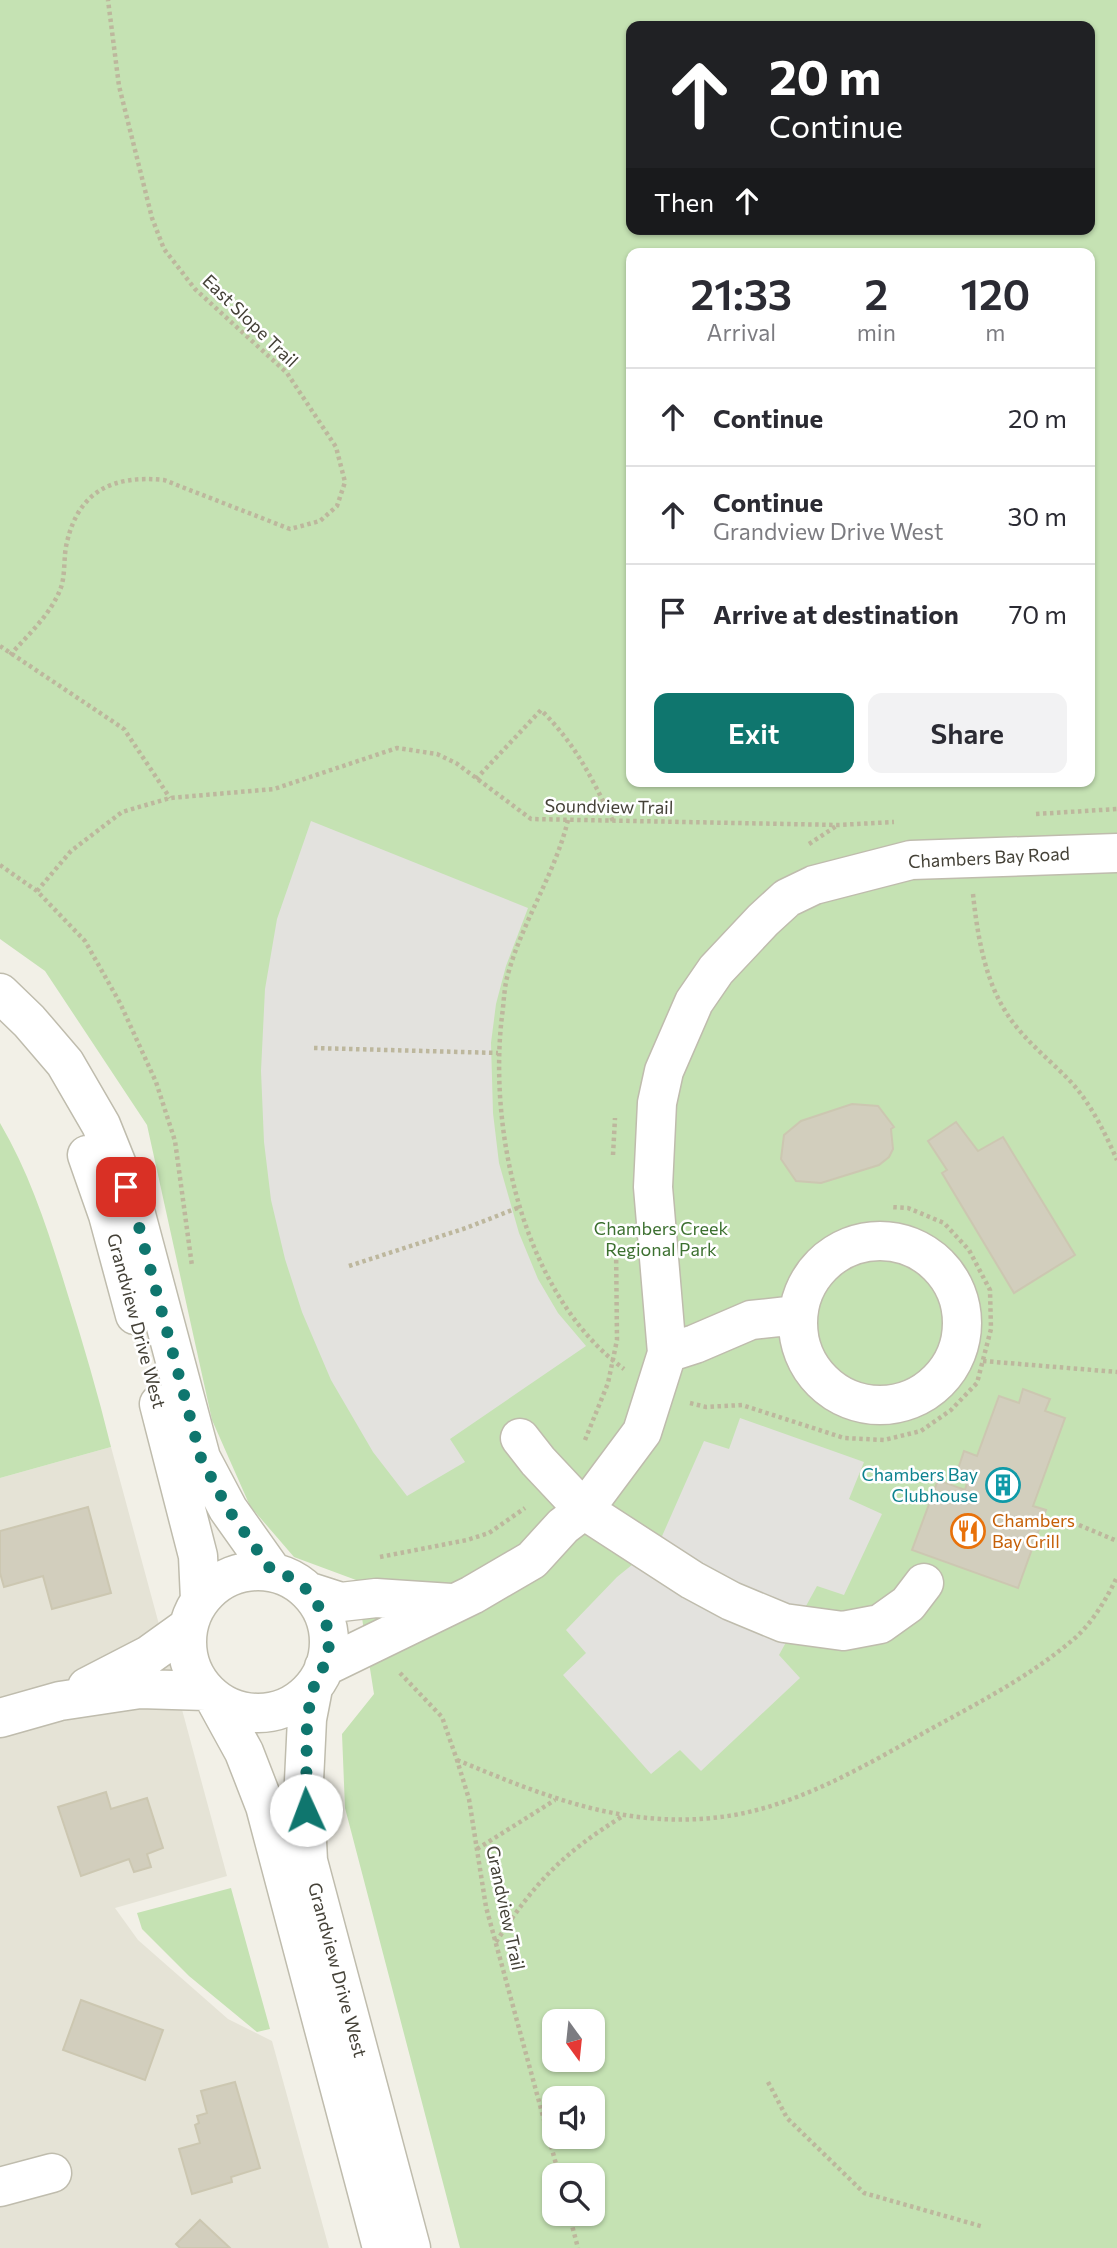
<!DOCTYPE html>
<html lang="en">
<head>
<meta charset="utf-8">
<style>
  :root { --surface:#fff; --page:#f2f2f3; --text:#2b2b33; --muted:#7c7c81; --line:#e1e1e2; --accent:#0f766e }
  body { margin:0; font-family:Commissioner,sans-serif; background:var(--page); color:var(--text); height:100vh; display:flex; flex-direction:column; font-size:26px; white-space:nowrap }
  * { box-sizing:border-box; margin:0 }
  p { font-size:23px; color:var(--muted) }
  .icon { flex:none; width:38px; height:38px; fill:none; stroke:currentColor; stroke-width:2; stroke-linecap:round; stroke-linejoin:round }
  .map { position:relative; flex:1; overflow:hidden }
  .side { position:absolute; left:626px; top:248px; width:469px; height:539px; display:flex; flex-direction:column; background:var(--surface); border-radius:14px; box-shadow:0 2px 5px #0004 }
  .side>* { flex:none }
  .guide { position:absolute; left:626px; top:21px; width:469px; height:214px; border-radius:14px; box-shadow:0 2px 5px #0004; background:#202124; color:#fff; overflow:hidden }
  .needle { width:46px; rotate:165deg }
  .fabs { position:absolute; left:542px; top:2009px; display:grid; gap:14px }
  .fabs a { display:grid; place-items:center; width:63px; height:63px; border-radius:14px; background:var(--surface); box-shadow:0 2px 5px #0004; font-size:35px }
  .pin { position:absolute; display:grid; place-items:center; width:60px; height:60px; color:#fff; margin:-30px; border-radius:14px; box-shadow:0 4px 10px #0006 }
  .me { position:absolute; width:77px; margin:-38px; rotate:358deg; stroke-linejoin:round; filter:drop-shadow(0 0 5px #0008) }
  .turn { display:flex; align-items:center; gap:24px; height:147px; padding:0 28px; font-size:32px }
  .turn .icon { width:91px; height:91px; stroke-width:2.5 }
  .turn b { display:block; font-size:49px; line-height:60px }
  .then { display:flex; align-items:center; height:66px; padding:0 28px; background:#0003; gap:14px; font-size:26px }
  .eta { display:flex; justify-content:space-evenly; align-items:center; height:119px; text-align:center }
  .eta b { font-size:42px; font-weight:600; line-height:49px }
  .action { display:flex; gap:14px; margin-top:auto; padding:14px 28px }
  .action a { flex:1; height:80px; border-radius:14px; background:var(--accent); color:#fff; font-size:28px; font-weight:600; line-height:80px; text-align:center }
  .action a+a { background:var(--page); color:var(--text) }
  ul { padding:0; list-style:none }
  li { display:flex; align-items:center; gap:21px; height:98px; padding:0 28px; border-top:2px solid var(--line) }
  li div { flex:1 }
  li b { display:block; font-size:26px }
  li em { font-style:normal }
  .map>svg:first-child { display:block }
  .residential { fill:#e5e3d6 }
  .green { fill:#c5e2b3; fill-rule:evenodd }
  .parking { fill:#e3e2de }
  .building { fill:#d2cebd; stroke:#ccc7b1; stroke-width:2 }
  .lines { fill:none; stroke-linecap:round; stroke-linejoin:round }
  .minor-casing { stroke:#bfbcad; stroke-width:41 }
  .path { stroke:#bdb79d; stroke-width:4.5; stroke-dasharray:3.5 3.5; stroke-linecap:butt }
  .minor { stroke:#fff; stroke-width:38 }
  .route { stroke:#0f766e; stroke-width:12; stroke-dasharray:0 21.6 }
  .labels { text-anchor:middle; stroke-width:5; stroke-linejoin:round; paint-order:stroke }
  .street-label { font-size:18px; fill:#444137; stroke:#fff }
  .park-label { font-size:18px; fill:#3c7030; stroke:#fff }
  .culture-label { font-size:18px; fill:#0d838f; stroke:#fff; text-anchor:end }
  .food-label { font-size:18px; fill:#c56008; stroke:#fff; text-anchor:start }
</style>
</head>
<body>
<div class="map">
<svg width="1117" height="2248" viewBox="0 0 1117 2248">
  <rect width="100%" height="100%" fill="#f2f0e7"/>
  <!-- residential -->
  <path class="residential" d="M111,1447l116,429 -112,32 23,32 90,79 44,22 57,207h-329v-770z"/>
  <!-- green -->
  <path class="green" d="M0,0h1117v2248h-657l-115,-440 -3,-74 32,-40 -18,-114 -62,-23 -44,-51 -38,-86 -65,-295 -102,-154 -45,-32zM632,26h458v203h-458zM632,254h458v528h-458zM555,2021h38v39h-38zM555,2098h38v39h-38zM555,2175h38v39h-38z
    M0,1123c31,53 49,110 67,169 16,51 31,102 44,155l-111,31z
    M231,1888l39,141 -13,3 -68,-56 -47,-47 -5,-16z"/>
  <!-- parking -->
  <path class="parking" d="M311,821l217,87 -22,58 -10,38 -5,39 2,70 6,50 20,70 19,46 20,34 28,33 -136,93 15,23 -58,34 -34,-44 -42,-72 -29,-68 -17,-53 -14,-59 -7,-58 -3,-71 4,-82 12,-70z
    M740,1418l124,44 -15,37 33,15 -38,81 -27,-9 -38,69 21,23 -99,93 -21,-21 -29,24 -88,-99 23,-22 -20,-23 51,-53 42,-34 45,-102 25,8z"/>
  <!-- building -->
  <path class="building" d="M852,1104l26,2 16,21 -3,2 2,20 -4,8 -10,8 -58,18 -25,-2 -15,-22 3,-24 17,-14z
    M956,1122l22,29 25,-14 72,118 -61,38 -72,-120 5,-3 -19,-29z
    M1023,1389l27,10 -5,12 20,7 -32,88 13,4 -28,78 -106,-38 26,-70 27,10 4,-14 -12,-4 7,-21 13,5 22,-60 20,7z
    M88,1507l23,86 -59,16 -9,-33 -39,11 -4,-14v-42z
    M106,1792l5,17 36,-11 16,50 -16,6 4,13 -17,5 -5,-13 -48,17 -23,-69z
    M81,2000l82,30 -18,50 -82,-30z
    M235,2082l25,86 -29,9 1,5 -40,12 -13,-45 21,-6 -5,-18 4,-2 -2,-7 10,-3 -6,-22z
    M200,2220l30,28h-50l-4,-4z"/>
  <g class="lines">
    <!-- minor casing -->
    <g class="minor-casing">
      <path id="minor" d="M0,993l29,28 36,42 36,62 33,82 67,251 27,51 44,62
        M87,1155l21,60 27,100
        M798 1323a82 82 0 1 1 164 0a82 82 0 1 1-164 0Z
        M667,1353l28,-9 56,-24 46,-5
        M159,1404l39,152 2,44
        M520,1438l18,23 46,49 108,70 39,21 53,22 59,8 37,-7 28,-20 16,-21
        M187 1642a71 71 0 1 1 142 0a71 71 0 1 1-142 0Z
        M310,1592l31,10 35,-4 75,5
        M324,1667l148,-72 60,-35 31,-34 21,-16 58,-78 25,-79 -14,-166 4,-84 7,-32 30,-69 22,-32 47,-50 24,-22 27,-13 97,-25 206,-7
        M87,1687l62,-32 39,-28
        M313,1688l-6,31 -3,62 4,80 103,387
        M216,1701l28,51 21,54 117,442
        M0,1718l60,-17 80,-12 66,2
        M0,2187l52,-14"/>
    </g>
    <!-- path -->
    <path class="path" d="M0,646l124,83 46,69
      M10,655c18,-20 40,-40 50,-65 6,-14 3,-33 7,-48 12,-52 47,-67 97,-62l126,49 30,-8 17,-15 8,-24 -9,-35 -49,-74 -92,-84 -31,-40 -12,-31 -33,-132 -11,-86
      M476,779l65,-69c36,36 50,67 72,111
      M1036,814l81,-5
      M568,820c-13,54 -45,100 -60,154 -4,13 -4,28 -6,42 -14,116 22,280 122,353
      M809,844l29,-19
      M0,865l37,26 48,50 35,62 36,79 19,59 17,125
      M37,891l34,-40 51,-39 48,-14 104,-9 123,-41 40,6 19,9 75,56 307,6 56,-3
      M973,894c4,38 11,82 31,115 17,29 43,48 66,72 20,21 35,52 47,79
      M314,1048l184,5
      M613,1155l2,-37
      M349,1266l117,-38 54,-21
      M983,1361l134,11
      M690,1403l16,4 36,-2 102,33 40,2 37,-9 30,-21 26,-27 14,-54 -1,-39 -21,-40 -25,-27 -36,-15 -17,-1
      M585,1440l23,-57 9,-43 -1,-96
      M1079,1525l38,16
      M380,1557l87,-17 22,-7 36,-25
      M400,1673l42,44 15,43 12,39 17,108 73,268
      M457,1760c85,35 161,67 255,58 77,-7 149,-50 215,-87 51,-28 104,-55 148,-93 18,-16 32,-40 42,-61
      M477,1849l78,-49
      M496,1942c39,-60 67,-89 127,-126
      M768,2082l19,36 77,75 120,34
      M569,2214l9,34"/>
    <!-- minor -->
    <use href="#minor" class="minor"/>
  </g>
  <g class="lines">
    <!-- route -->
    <path class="route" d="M126,1187l8,21 67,250 27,51 44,62 18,6 20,15 16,27 3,32 -11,30 -5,7 -6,31 -1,91"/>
  </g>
  <!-- icons -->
  <defs>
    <g id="building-ring" transform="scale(1.75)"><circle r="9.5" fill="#fff" stroke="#0f9aa8" stroke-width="1.5"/><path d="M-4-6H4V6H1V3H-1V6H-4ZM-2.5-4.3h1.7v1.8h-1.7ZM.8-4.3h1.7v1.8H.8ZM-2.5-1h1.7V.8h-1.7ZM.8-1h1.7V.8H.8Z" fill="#0f9aa8"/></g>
    <g id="restaurant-ring" transform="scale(1.75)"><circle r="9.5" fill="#fff" stroke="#e8710a" stroke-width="1.5"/><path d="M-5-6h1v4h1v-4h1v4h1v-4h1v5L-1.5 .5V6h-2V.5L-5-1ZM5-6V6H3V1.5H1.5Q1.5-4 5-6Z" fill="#e8710a"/></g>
  </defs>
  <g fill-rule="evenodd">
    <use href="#building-ring" x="1003" y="1485"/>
    <use href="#restaurant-ring" x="968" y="1531"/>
  </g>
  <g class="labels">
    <!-- street labels -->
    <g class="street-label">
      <text transform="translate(250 321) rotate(44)" y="6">East Slope Trail</text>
      <text transform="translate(609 807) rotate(1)" y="6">Soundview Trail</text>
      <text transform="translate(989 858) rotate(-3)" y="6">Chambers Bay Road</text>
      <text transform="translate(136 1321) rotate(75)" y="6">Grandview Drive West</text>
      <text transform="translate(505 1908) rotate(78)" y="6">Grandview Trail</text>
      <text transform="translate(337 1970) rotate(75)" y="6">Grandview Drive West</text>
    </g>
    <!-- park labels -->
    <g class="park-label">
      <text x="661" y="1235">Chambers Creek<tspan x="661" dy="21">Regional Park</tspan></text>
    </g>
    <!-- culture labels -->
    <g class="culture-label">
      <text x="978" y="1481">Chambers Bay<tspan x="978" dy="21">Clubhouse</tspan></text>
    </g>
    <!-- food labels -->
    <g class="food-label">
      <text x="992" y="1527">Chambers<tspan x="992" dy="21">Bay Grill</tspan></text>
    </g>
  </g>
</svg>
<div class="fabs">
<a><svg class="needle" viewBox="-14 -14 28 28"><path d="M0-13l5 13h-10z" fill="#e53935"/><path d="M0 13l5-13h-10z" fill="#7c7c81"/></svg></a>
<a><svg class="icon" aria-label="sound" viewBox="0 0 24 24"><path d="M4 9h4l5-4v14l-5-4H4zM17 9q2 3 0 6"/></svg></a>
<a><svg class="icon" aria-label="search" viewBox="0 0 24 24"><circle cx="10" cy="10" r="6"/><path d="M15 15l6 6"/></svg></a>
</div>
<div class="pin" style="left:126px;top:1187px;background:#d93025"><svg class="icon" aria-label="arrive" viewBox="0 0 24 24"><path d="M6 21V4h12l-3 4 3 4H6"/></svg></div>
<svg class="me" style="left:306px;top:1810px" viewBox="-20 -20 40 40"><circle r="19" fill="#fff"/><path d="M0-13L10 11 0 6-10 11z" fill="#0f766e"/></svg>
<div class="guide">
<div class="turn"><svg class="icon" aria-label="ahead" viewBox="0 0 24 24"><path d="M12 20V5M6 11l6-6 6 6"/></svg><div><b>20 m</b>Continue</div></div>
<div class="then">Then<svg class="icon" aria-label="ahead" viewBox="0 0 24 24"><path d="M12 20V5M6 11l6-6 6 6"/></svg></div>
</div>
<section class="side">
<div class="eta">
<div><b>21:33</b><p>Arrival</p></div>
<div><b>2</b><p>min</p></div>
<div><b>120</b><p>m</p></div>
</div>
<ul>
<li><svg class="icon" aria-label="ahead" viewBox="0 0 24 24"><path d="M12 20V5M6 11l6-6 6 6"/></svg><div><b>Continue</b></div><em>20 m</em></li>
<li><svg class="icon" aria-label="ahead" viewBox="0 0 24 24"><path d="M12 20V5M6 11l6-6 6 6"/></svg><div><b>Continue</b><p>Grandview Drive West</p></div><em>30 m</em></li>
<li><svg class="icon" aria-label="arrive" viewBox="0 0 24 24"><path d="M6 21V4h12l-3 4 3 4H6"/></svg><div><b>Arrive at destination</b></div><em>70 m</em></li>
</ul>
<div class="action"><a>Exit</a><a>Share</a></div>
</section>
</div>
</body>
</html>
